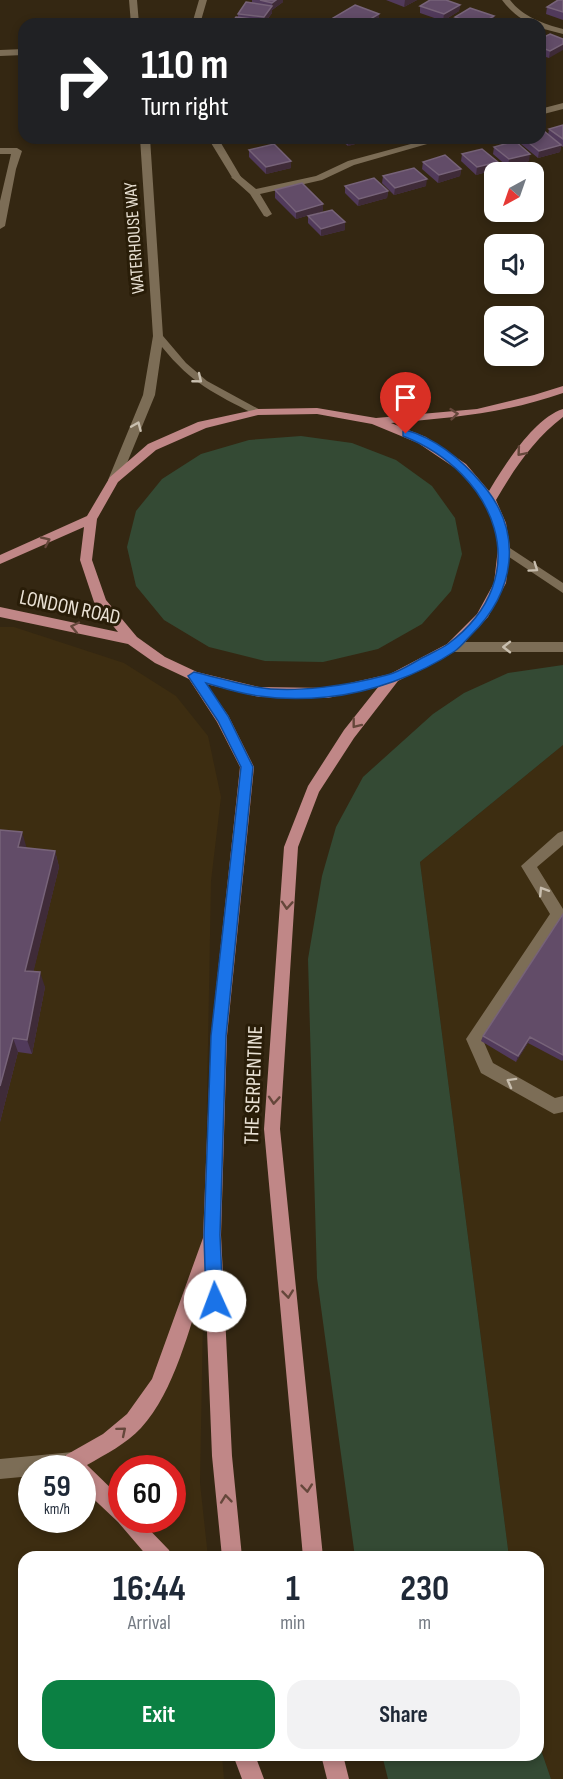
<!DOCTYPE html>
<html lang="en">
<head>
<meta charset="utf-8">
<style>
  :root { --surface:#fff; --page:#f2f2f3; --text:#1f2937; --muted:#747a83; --accent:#0b8043 }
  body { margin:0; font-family:"Sofia Sans Condensed",sans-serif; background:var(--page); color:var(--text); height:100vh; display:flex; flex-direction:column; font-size:22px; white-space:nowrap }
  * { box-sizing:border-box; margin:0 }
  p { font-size:20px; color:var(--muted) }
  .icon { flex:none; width:33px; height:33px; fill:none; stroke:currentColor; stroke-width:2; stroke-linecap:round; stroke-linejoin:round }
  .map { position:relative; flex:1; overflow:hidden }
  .drawer { position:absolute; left:18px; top:1551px; width:526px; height:210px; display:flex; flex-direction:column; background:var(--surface); border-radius:18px; box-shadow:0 3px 9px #0003 }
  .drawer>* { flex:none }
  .guide { position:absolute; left:18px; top:18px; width:528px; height:126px; border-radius:18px; box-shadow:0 3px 9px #0003; background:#202124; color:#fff; overflow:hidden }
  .needle { width:39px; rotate:220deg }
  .tools { position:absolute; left:484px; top:162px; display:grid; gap:12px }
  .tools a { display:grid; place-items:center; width:60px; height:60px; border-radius:12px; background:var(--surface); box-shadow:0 3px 9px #0003; font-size:30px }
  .speed { position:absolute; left:18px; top:1455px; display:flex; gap:12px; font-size:30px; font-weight:700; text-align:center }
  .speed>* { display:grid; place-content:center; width:78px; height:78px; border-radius:50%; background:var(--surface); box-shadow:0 3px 9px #0003; line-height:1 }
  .speed small { font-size:15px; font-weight:400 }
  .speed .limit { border:9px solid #d22; background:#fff; color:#111 }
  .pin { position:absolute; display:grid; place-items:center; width:51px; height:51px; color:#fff; margin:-62px -26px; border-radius:50% 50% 50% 0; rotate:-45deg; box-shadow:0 0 6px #0007 }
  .pin .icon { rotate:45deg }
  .me { position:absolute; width:66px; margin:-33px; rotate:358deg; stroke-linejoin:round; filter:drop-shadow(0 0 4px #0008) }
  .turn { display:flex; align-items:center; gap:21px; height:126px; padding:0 24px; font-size:27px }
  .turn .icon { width:78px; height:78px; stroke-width:2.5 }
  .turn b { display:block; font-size:42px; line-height:51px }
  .eta { display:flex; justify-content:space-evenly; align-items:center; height:102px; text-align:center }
  .eta b { font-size:36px; font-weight:700; line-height:42px }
  .cta { display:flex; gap:12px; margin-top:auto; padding:12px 24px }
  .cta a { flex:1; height:69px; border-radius:18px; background:var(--accent); color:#fff; font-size:24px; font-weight:700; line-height:69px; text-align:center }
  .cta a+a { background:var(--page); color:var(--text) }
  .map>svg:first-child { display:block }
  .built { fill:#3d2d11; fill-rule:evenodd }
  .green { fill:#344a34 }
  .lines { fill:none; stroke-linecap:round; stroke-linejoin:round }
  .service { fill:#7c6d56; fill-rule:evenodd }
  .minor { fill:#7c6d56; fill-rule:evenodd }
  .tertiary { fill:#7c6d56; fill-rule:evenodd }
  .primary { fill:#c08787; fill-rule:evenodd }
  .wall { fill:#513a5b }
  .shaded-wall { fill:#3f2b38 }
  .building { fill:#624c68; stroke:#776379; stroke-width:1.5 }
  .oneway { stroke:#c9bfaf }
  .oneway2 { stroke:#65473b }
  .route { fill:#1a73e8; stroke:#114b97; stroke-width:1.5 }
  .labels { text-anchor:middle; stroke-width:6; stroke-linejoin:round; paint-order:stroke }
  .far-street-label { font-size:18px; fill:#eae2d5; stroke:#291d08 }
  .street-label { font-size:21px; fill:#eae2d5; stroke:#291d08 }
</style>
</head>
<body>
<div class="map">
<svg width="563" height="1779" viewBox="0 0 563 1779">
  <rect width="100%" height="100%" fill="#342712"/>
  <!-- built -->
  <path class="built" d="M0,627h14l110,36 52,33 32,40 13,61 -10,84 -11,602 8,74h-184v198h198l2,24h-224zM32,1468h50v52h-50zM122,1468h50v52h-50z
    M563,745v1034h-12l-12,-35 -1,-187h-29l-89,-695z"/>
  <!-- green -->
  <path class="green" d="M301,436l51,7 44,17 36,26 23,32 7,36 -11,37 -29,33 -44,25 -55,13 -58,-1 -56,-14 -45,-27 -28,-34 -9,-39 9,-36 26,-32 39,-25 48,-14z
    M563,665v80l-143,117 89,695h-154l-38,-279 -9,-319 14,-83 14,-49 27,-50 70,-63 31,-21 44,-20z
    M539,1744l12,35h-163l-6,-24h156z"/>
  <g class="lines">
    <!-- service -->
    <path class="service" d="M199,0h8l-7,24h-8z
      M24,49v6l-24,1v-6z
      M208,138h10l23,39 -2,2h-6z
      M0,148h17l5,3 -6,18 -11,57 -5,3v-28l11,-47h-11z
      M563,831v14l-26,22 26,42v10l-80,121 10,23 62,35 8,-2v16l-9,2 -73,-41 -15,-34 84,-125 -29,-48 37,-33z"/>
    <!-- minor -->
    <path class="minor" d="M502,0h8c13,17 34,24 53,29v5l-23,-6v-4c-15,0 -29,-12 -38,-24z
      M563,103v6l-23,6v-6z
      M433,138h15l-94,27 -32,15 -62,14 12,20 -5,3 -3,-1 -14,-22 -19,-17 8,-2 17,14 60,-13 32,-15z
      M504,544l59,39v10l-63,-42 -2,-3 2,-3z
      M452,642h111v10h-111l-7,-5z
      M73,1452l7,3 3,7 -3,6h-48v8l-32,3v-20z"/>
    <!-- tertiary -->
    <path class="tertiary" d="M129,0h8l2,24h-8z
      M140,138h10l13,198 23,27 21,18 57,31 -6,3 -4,-1c-40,-21 -62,-30 -92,-67l-7,48 -35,85 -6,4 -6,-4 35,-85 10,-59z"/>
    <!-- primary -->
    <path class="primary" d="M563,386v7c-57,20 -112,25 -172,30l35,14 40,27 23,27c15,-25 45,-73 74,-82v8c-29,22 -49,52 -67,83l10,23 4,25 -4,35 -18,34 -31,33 -59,31 -44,57 -35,54 -21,55 -18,282 43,428h-20l-39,-428 20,-282 24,-61 36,-56 35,-44 -51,12 -69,-1 -53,-13 22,31 26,52 -27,269 -6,199 11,221 10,101h-20l-10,-101 -7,-175c-16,47 -30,110 -64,147 -15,16 -35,26 -54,37l35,34v21h18l29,30 3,7h-24l-30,-35 -36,-34v-20h-16l-3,-6 3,-7 37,-21 24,-20 25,-35 51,-141 8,-202 29,-269 -23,-45 -28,-43 -34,-16 -27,-19 -128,-27v-10l118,25 -24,-30 -14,-42 4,-33 -84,37v-9l87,-39 23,-39 38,-33 50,-22 60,-13 59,-1 59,10 101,-9 57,-14zM317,414l55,10 46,19 40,27 27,31 9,22 4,25 -4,35 -17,31 -30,30 -57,30 -62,14 -69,-1 -62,-15 -32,-15 -28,-20 -31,-37 -14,-40 5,-41 21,-37 38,-32 50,-22 52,-13z
      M233,1755h22l9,24h-22z
      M321,1755h22l6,24h-22z"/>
  </g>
  <!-- wall -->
  <path class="wall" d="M252,0h31v2l-11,8v3l-8,11h-4l-22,-7v-3l14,-11z
    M386,0h31l-13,7z
    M563,0v20l-17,-6 1,-7z
    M460,5l-1,6 -16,10 -23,-8v-7z
    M379,14v7l-6,3h-40v-6z
    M494,16l-1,7 -2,1h-37l1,-7z
    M540,39h23l-14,19 -9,-3z
    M563,125v22l-2,-1 -1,6 -22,6 -17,-14 1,-6h18l8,-3 1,-6z
    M338,138h39l-29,8z
    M494,147l35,14 -21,6 -15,-13z
    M249,150l42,18 -25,6 -17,-17z
    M462,154l36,8 -1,7 -21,6 -15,-14z
    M423,162l38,7 -1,7 -22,7 -16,-14z
    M383,176l43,10 -32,9 -12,-12z
    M345,186l43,5 -1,7 -29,8 -13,-13z
    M275,190l48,14v7l-27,8 -21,-21z
    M308,216l37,14 -24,6 -13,-13z
    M0,830l27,18 28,3 4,16 -26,105 12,15 -13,67 -14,-2 -18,70z
    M563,914v146l-1,1 -34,-18 -12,19 -35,-21 2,-5z"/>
  <!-- shaded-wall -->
  <path class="shaded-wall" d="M276,0h7v2l-11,8v-7z
    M405,0h12l-13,7z
    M460,5l-1,6 -16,10 1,-7z
    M272,6v7l-8,11v-7z
    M379,14v7l-6,3h-11z
    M494,16l-1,7 -2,1h-10z
    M563,44v6l-14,8 1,-7z
    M544,78l-1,7 -3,1v-7z
    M257,138h23l-22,4z
    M352,138h25l-29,8v-7z
    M561,145l-1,7 -22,6 1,-7z
    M530,154l-1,7 -21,6 1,-8z
    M291,161v7l-25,6v-7z
    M498,162l-1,7 -21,6 1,-8z
    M461,169l-1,7 -22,7 1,-8z
    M427,179l-1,7 -32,9 1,-7z
    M388,191l-1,7 -29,8 1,-7z
    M323,204v7l-27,8v-7z
    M345,222v8l-24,6v-7z
    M22,832l5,17 -9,-2z
    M55,851l4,16 -29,119 -5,-15z
    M40,972l5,15 -13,67 -5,-14z
    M530,1037l-2,6 -12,19 2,-6z
    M13,1038l5,14 -18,70v-36z"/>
  <!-- building -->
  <path class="building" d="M260,0h16l-4,3z
    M430,0h16l14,5 -16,9 -24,-8z
    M558,0h5v12l-16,-5z
    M246,2l26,4 -8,11 -26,-3z
    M355,5l24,9 -17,10h-13l-16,-6z
    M470,8l24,8 -13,8h-6l-20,-7z
    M236,17l23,3 -2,4h-26z
    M65,20v4h-28v-3z
    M550,34l13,5v5l-13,7 -10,-4v-8z
    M563,125v14l-14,-10z
    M544,131l17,14 -22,6 -16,-13h17v-6z
    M515,141l15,13 -21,5 -15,-12z
    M274,144l17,17 -25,6 -17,-17z
    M482,149l16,13 -21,5 -15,-13z
    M445,155l16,14 -22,6 -16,-13z
    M414,168l13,11 -32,9 -12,-12z
    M374,178l14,13 -29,8 -14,-13z
    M302,183l21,21 -27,8 -21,-22z
    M332,210l13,12 -24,7 -13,-13z
    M0,830l22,2 -4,15 37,4 -30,120 15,1 -13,68 -14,-2 -13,48z
    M563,914v141l-33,-18 -12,19 -35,-20z"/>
  <!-- one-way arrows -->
  <defs><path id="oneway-chevron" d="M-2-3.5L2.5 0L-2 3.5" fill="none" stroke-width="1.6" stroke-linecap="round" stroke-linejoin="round" transform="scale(1.5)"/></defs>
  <g class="oneway">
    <use href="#oneway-chevron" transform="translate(198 379) rotate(39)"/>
    <use href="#oneway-chevron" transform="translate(137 426) rotate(-67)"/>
    <use href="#oneway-chevron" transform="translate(534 568) rotate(35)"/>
    <use href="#oneway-chevron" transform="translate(507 647) rotate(180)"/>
    <use href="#oneway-chevron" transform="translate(543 891) rotate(-122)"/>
    <use href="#oneway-chevron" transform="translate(511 1082) rotate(-151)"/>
  </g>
  <g class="oneway2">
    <use href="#oneway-chevron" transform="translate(454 414) rotate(-5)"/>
    <use href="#oneway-chevron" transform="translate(521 452) rotate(130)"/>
    <use href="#oneway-chevron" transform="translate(46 541) rotate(-25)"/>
    <use href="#oneway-chevron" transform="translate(75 627) rotate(-168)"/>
    <use href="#oneway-chevron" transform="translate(356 724) rotate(128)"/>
    <use href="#oneway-chevron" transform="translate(287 905) rotate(94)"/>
    <use href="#oneway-chevron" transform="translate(274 1100) rotate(94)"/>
    <use href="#oneway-chevron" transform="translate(288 1294) rotate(84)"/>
    <use href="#oneway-chevron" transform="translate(122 1431) rotate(-40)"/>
    <use href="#oneway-chevron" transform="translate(307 1488) rotate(84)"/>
    <use href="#oneway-chevron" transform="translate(226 1499) rotate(-96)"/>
  </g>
  <!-- route -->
  <path class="route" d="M406,430c31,9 57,31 77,55 41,48 32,107 -12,150 -5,5 -10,12 -16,16 -36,24 -85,42 -128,46 -21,2 -47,2 -68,-1 -18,-2 -36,-8 -53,-13l22,33 25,51 -27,269 -6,199 3,66 -2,6 -6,2 -6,-2 -3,-6 -2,-66 7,-199 30,-269 -23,-46 -30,-45 6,-4c21,5 42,11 62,15 38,7 94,-2 131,-12 13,-3 25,-12 37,-18 7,-4 17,-8 24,-13 91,-68 47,-172 -45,-208v-5z"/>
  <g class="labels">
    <!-- far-street labels -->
    <g class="far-street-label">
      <text transform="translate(134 238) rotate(-94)" y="6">WATERHOUSE WAY</text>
    </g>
    <!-- street labels -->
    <g class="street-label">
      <text transform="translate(70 607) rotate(12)" y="7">LONDON ROAD</text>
      <text transform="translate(253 1085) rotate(-88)" y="7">THE SERPENTINE</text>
    </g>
  </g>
</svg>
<div class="tools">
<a><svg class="needle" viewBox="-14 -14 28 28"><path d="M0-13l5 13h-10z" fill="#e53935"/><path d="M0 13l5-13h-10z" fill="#747a83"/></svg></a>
<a><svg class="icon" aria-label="sound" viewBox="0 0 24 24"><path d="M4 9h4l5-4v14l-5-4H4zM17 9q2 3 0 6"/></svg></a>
<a><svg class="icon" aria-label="layers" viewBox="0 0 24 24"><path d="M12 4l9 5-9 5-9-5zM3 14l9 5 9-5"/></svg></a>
</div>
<div class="speed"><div>59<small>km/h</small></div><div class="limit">60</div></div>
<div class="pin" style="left:406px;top:434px;background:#d93025"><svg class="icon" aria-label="arrive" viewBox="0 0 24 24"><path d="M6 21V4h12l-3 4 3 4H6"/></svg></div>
<svg class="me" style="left:215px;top:1301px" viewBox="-20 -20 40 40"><circle r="19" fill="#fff"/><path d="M0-13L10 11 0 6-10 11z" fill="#1a73e8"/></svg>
<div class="guide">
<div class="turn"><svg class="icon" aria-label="right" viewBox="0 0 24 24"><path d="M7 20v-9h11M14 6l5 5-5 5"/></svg><div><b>110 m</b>Turn right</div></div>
</div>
<section class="drawer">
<div class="eta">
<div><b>16:44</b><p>Arrival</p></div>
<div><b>1</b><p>min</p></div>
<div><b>230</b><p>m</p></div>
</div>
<div class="cta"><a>Exit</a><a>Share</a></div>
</section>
</div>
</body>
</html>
